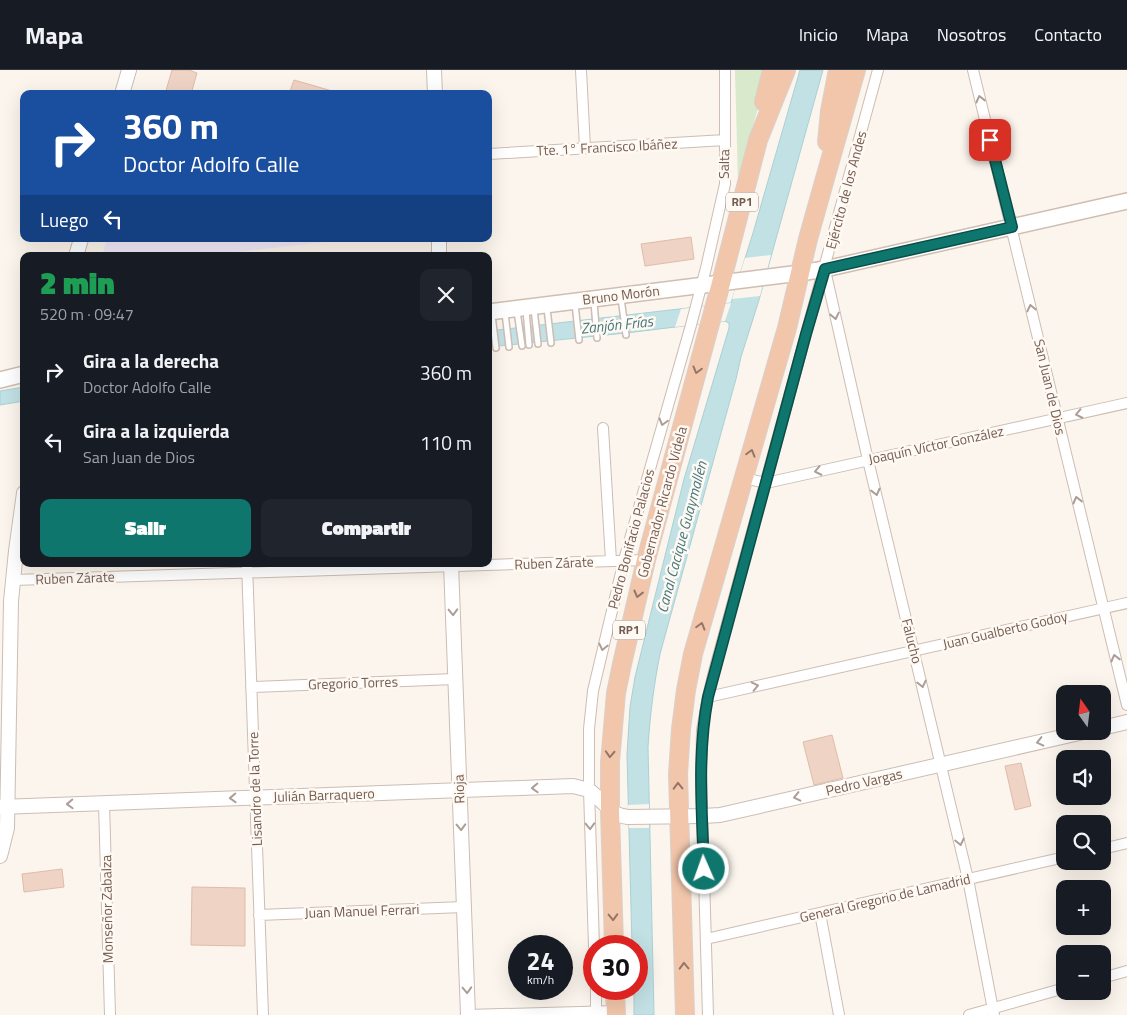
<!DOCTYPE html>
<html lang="es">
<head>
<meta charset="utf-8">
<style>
  :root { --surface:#171b24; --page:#20242c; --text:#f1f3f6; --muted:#9ea1a6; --line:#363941; --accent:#0f766e }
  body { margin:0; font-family:"Titillium Web",sans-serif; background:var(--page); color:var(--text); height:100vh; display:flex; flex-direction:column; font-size:19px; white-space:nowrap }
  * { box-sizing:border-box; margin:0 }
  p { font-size:16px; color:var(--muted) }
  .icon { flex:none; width:28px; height:28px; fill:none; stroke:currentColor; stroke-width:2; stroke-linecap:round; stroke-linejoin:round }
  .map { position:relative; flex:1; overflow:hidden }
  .drawer { position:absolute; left:20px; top:182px; width:472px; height:315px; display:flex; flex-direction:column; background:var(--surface); border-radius:10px; box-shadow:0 5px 20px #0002 }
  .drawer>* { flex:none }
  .guide { position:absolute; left:20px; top:20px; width:472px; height:152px; border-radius:10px; box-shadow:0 5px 20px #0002; background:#1a4fa0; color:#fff; overflow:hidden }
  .needle { width:32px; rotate:346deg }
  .controls { position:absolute; left:1056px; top:615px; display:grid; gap:10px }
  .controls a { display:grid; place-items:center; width:55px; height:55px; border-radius:10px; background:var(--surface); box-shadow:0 5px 20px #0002; font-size:25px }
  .speed { position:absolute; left:508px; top:865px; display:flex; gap:10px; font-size:25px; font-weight:700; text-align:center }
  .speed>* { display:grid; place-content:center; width:65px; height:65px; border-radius:50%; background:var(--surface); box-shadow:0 5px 20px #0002; line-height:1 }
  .speed small { font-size:12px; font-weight:400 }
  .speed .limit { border:8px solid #d22; background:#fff; color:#111 }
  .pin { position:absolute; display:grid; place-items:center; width:42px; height:42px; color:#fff; margin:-21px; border-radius:10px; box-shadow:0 2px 8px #0006 }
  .me { position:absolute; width:55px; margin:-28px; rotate:358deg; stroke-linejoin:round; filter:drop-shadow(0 0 4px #0008) }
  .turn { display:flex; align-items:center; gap:18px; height:105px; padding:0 20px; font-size:22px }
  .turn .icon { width:65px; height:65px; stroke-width:2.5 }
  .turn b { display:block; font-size:35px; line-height:42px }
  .then { display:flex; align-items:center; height:48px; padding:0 20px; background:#0003; gap:10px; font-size:19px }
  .round { display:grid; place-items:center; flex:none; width:52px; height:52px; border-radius:10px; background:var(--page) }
  .headline { display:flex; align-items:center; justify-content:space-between; height:85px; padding:0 20px }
  h1 { font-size:30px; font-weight:800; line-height:38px; color:#1e9e55 }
  .button { display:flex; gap:10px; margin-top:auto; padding:10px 20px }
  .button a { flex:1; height:58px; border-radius:10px; background:var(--accent); color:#fff; font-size:20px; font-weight:800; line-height:58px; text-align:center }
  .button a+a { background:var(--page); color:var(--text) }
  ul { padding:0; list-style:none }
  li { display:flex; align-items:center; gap:15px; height:70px; padding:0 20px }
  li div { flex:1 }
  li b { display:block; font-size:19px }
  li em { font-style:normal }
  header { display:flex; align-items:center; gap:30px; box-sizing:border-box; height:70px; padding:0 25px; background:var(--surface); border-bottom:1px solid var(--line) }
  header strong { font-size:24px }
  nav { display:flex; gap:28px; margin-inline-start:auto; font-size:18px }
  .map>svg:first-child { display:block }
  .education { fill:#f2e9f8 }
  .green { fill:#d9e9cb }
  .water { fill:#c2e1e4; stroke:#a9d0d5 }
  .pier { fill:#fbf5ed }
  .building { fill:#efd4c6; stroke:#e0bba8 }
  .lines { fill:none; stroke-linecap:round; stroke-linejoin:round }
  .service-casing { stroke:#cdbdb3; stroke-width:8 }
  .minor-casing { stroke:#cdbdb3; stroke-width:12 }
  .tertiary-casing { stroke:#cdbdb3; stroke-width:16 }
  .secondary-casing { stroke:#cfbdb0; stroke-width:18 }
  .trunk-casing { stroke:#d8d1ce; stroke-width:20 }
  .service { stroke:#fff; stroke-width:5 }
  .minor { stroke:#fff; stroke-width:10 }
  .tertiary { stroke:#fff; stroke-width:14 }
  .secondary { stroke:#fff; stroke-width:15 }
  .trunk { stroke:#f1c6ab; stroke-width:18 }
  .oneway { stroke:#ac9d97 }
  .oneway2 { stroke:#947668 }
  .route-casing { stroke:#0a4d48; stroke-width:12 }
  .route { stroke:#0f766e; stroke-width:9 }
  .labels { text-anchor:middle; stroke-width:5; stroke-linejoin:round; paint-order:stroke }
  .shield { fill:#fef9f3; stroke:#9e8b82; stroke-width:1 }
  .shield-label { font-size:12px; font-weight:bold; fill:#755c51 }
  .street-label { font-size:14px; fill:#755c51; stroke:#fef9f3 }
  .water-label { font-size:15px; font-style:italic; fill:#48797f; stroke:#fef9f3 }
</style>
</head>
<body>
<header>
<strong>Mapa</strong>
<nav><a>Inicio</a><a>Mapa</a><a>Nosotros</a><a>Contacto</a></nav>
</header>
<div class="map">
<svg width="1127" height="945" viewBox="0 0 1127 945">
  <rect width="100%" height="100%" fill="#fbf5ed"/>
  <!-- education -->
  <path class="education" d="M107,169h245l-152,17h-98z"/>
  <!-- green -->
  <path class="green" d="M735,0h27l2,16 -26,95z"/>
  <!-- water -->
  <path class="water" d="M800,0h23l-64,230 -18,57 -5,22 -76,275c-6,30 -10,61 -12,93l6,268h-20v-26h2v-43h-4l-5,-192 3,-47 5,-30 49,-198 45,-151v-5l-4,-2 -99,12 -137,14v-16l242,-28 22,-70z
    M24,317v14l-24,4v-14z"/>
  <!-- pier -->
  <path class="pier" d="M771,185l-11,41 -28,3 13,-41z
    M731,233l-6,18 -50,6 6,-18z
    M649,734v24h-20l-1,-23z"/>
  <!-- building -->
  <path class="building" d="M172,0h17l8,3 -6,21h-26z
    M294,10l38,11v3h-43z
    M691,167l3,22 -49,7 -4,-22z
    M832,665l11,43 -29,7 -11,-43z
    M1021,693l10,43 -16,4 -10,-44z
    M62,799l2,18 -40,5 -2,-18z
    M192,817l53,1v58l-54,-1z"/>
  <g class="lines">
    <!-- service casing -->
    <g class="service-casing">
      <path id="service" d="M621,228l5,37
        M594,232l3,36
        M575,234l4,36
        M547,238l4,35
        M534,239l4,35
        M526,240l3,35
        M517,241l5,35
        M505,243l4,34
        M492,245l4,33"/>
    </g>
    <!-- minor casing -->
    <g class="minor-casing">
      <path id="minor" d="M581,0l4,78
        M973,0l154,635
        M489,84l236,-14
        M825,200l43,190 100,419 26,136
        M603,358l8,133
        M744,408l22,5 361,-80
        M247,494l16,451
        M13,510l633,-20
        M251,617l204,-8
        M708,627l419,-94
        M104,733l6,212
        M1102,779l25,-6
        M820,843l19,102
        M259,845l205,-8
        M706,869l359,-82
        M594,876l-5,-156v-61l4,-38 31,-131 67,-235 15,-57 19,-84v-114
        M1102,908l25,-7
        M596,919v26
        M467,945l149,-4
        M708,945l-7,-242 1,-43 6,-33 5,-22 165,-605
        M969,945l96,-27"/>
    </g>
    <!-- tertiary casing -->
    <g class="tertiary-casing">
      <path id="tertiary" d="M434,0l1,24
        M122,24l7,-24
        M439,169v17
        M76,186l5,-17
        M451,494l17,451
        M1102,658l25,-6
        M0,737l573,-21 16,4 19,17c4,7 13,9 20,10l74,-1 18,-1 368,-84
        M0,786l7,-28 4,-227 5,-50 8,-58"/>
    </g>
    <!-- secondary casing -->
    <g class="secondary-casing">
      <path id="secondary" d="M489,242l311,-39 25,-4 302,-68
        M0,310l24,-6"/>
    </g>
    <!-- trunk casing -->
    <g class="trunk-casing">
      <path id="trunk" d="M764,32l8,-32
        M827,72l3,-31 8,-41
        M614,876l-4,-135v-49l6,-69 6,-29 24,-104 75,-277 37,-143 28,-70
        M615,919l1,26
        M685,945l-7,-241 3,-45 5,-39 7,-36 94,-326 21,-89 16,-57 32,-112"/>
    </g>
    <!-- service -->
    <use href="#service" class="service"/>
    <!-- minor -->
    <use href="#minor" class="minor"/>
    <!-- tertiary -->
    <use href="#tertiary" class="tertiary"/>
    <!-- secondary -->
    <use href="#secondary" class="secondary"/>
    <!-- trunk -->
    <use href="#trunk" class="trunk"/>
  </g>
  <!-- one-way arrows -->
  <defs><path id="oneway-chevron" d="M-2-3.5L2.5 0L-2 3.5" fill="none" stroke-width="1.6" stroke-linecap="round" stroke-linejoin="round" transform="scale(1.25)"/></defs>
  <g class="oneway">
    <use href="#oneway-chevron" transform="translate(980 29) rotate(-104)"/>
    <use href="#oneway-chevron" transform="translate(1031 238) rotate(-103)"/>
    <use href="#oneway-chevron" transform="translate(835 246) rotate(78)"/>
    <use href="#oneway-chevron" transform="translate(1079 344) rotate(168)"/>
    <use href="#oneway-chevron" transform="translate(663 352) rotate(106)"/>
    <use href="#oneway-chevron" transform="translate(818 401) rotate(168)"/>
    <use href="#oneway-chevron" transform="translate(876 422) rotate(76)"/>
    <use href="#oneway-chevron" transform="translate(1077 430) rotate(-104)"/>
    <use href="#oneway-chevron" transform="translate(453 542) rotate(88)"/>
    <use href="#oneway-chevron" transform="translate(603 577) rotate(103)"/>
    <use href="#oneway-chevron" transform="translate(1115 588) rotate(-104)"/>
    <use href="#oneway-chevron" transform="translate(922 614) rotate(77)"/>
    <use href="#oneway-chevron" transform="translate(755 616) rotate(-13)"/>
    <use href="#oneway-chevron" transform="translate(1040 672) rotate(167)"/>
    <use href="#oneway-chevron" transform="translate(535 718) rotate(178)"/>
    <use href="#oneway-chevron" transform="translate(797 727) rotate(167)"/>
    <use href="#oneway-chevron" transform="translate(233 728) rotate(178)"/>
    <use href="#oneway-chevron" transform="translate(70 734) rotate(178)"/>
    <use href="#oneway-chevron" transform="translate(590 756) rotate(88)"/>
    <use href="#oneway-chevron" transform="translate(461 757) rotate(88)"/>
    <use href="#oneway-chevron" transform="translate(960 772) rotate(77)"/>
    <use href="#oneway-chevron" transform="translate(467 920) rotate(88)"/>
  </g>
  <g class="oneway2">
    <use href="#oneway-chevron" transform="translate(697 300) rotate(105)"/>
    <use href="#oneway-chevron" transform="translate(751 383) rotate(-74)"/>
    <use href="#oneway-chevron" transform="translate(638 524) rotate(104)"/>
    <use href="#oneway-chevron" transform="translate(701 556) rotate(-74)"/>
    <use href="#oneway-chevron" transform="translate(610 684) rotate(93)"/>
    <use href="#oneway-chevron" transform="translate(678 716) rotate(-91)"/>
    <use href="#oneway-chevron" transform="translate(613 847) rotate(88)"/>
    <use href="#oneway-chevron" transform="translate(684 896) rotate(-92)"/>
  </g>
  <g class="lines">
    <!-- route casing -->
    <g class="route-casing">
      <path id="route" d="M704,799c-2,-57 -7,-115 4,-172l98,-363 19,-65 187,-42 -22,-87"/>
    </g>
    <!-- route -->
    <use href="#route" class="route"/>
  </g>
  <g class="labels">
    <!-- shield labels -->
    <g class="shield">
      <rect x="726" y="122.5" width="32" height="19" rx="4"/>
      <rect x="613" y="550.5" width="32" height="19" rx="4"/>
    </g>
    <g class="shield-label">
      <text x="742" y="136">RP1</text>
      <text x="629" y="564">RP1</text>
    </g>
    <!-- street labels -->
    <g class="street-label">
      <text transform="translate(607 77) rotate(-3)" y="5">Tte. 1° Francisco Ibáñez</text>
      <text transform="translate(724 94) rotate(-89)" y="5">Salta</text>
      <text transform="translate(846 120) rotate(-75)" y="5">Ejército de los Andes</text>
      <text transform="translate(621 225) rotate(-7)" y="5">Bruno Morón</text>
      <text transform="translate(1050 317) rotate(77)" y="5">San Juan de Dios</text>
      <text transform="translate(936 375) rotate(-12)" y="5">Joaquín Víctor González</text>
      <text transform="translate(662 432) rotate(-75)" y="5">Gobernador Ricardo Videla</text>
      <text transform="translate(631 469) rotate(-75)" y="5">Pedro Bonifacio Palacios</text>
      <text transform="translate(554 493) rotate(-2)" y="5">Ruben Zárate</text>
      <text transform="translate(75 508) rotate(-2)" y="5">Ruben Zárate</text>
      <text transform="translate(1005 560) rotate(-13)" y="5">Juan Gualberto Godoy</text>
      <text transform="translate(912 571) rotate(76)" y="5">Falucho</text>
      <text transform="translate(353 613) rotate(-2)" y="5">Gregorio Torres</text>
      <text transform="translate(864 712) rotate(-13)" y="5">Pedro Vargas</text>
      <text transform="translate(255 719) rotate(-92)" y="5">Lisandro de la Torre</text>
      <text transform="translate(459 719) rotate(-92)" y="5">Rioja</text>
      <text transform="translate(324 725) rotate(-2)" y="5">Julián Barraquero</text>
      <text transform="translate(885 828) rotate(-13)" y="5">General Gregorio de Lamadrid</text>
      <text transform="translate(107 839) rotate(-91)" y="5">Monseñor Zabalza</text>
      <text transform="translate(362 841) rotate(-2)" y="5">Juan Manuel Ferrari</text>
    </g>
    <!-- water labels -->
    <g class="water-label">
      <text transform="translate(617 255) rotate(-6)" y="5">Zanjón Frías</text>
      <text transform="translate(682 467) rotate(-75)" y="5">Canal Cacique Guaymallén</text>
    </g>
  </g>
</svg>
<div class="controls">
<a><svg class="needle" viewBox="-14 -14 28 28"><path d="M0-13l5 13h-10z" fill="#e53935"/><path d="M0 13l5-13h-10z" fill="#9ea1a6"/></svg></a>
<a><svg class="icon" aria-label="sound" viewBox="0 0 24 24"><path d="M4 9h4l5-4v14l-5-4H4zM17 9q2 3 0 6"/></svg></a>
<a><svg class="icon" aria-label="search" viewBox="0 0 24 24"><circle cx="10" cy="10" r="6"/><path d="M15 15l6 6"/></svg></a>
<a>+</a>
<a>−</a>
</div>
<div class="speed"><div>24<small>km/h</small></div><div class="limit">30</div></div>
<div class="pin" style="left:990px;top:70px;background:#d93025"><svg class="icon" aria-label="arrive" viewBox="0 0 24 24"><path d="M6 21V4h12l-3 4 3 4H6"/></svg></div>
<svg class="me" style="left:704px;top:799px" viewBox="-20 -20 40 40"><circle r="17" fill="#0f766e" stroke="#fff" stroke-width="3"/><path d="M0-11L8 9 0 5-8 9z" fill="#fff"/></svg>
<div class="guide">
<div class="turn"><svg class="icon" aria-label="right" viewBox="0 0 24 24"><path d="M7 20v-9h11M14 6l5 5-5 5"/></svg><div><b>360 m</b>Doctor Adolfo Calle</div></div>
<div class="then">Luego<svg class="icon" aria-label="left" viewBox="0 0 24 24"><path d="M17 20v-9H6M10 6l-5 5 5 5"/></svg></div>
</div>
<section class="drawer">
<div class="headline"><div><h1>2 min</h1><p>520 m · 09:47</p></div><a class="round"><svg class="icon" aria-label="close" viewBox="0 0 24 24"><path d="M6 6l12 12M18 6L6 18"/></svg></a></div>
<ul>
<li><svg class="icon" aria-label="right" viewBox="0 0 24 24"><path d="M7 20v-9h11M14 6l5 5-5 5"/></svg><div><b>Gira a la derecha</b><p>Doctor Adolfo Calle</p></div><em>360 m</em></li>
<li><svg class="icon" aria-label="left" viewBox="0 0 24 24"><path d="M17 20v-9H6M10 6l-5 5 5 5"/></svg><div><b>Gira a la izquierda</b><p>San Juan de Dios</p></div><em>110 m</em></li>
</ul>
<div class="button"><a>Salir</a><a>Compartir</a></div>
</section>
</div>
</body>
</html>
